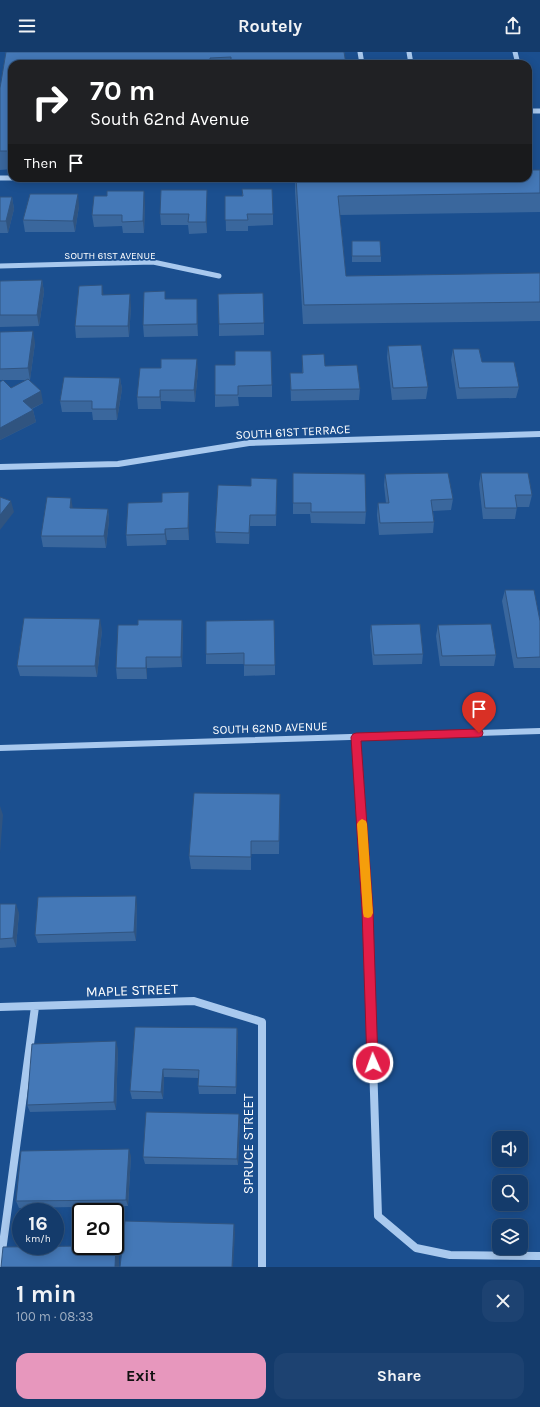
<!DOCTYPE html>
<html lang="en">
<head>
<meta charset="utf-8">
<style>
  :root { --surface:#143b6b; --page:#1d4271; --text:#f1f3f6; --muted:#9dadc1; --line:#33557e; --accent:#e797bd }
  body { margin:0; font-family:Karla,sans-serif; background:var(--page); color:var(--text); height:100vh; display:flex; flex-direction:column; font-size:15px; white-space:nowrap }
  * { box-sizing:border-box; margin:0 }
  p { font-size:13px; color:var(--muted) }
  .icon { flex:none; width:22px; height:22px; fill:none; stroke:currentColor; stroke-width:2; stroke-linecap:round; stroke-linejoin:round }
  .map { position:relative; height:1215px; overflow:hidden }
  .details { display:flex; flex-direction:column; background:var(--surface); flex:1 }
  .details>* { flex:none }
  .guide { position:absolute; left:8px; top:8px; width:524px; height:122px; border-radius:12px; box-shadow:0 2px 10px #0003,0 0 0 1px var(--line); background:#202124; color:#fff; overflow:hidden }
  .controls { position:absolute; left:492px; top:1079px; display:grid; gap:8px }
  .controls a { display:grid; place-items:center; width:36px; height:36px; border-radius:8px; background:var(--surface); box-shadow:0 2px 10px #0003,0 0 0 1px var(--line); font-size:20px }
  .speed { position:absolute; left:12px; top:1151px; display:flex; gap:8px; font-size:20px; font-weight:700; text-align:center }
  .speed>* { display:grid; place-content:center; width:52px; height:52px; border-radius:50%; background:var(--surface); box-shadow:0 2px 10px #0003,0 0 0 1px var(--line); line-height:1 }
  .speed small { font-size:10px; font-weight:400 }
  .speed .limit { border:2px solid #111; border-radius:6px; background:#fff; color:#111 }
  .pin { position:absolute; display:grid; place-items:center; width:34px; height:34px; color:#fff; margin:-41px -17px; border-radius:50% 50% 50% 0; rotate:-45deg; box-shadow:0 0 4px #0007 }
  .pin .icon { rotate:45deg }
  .me { position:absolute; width:44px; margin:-22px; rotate:358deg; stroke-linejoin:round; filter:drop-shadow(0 0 3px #0008) }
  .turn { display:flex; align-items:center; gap:14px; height:84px; padding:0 16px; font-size:18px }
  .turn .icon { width:52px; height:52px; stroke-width:2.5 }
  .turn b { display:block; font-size:28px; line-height:34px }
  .then { display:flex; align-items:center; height:38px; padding:0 16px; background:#0003; gap:8px; font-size:15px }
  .round { display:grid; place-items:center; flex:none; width:42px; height:42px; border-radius:12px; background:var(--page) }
  .overview { display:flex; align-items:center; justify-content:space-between; height:68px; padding:0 16px }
  h1 { font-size:24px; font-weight:700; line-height:30px }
  .cta { display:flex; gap:8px; margin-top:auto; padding:8px 16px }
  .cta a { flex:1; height:46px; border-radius:12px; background:var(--accent); color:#111; font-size:16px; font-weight:700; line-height:46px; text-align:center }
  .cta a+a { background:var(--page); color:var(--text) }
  header { display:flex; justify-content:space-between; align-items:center; height:52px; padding:0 16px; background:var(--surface); font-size:18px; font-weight:700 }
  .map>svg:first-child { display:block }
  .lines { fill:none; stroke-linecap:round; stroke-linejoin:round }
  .minor-far2 { stroke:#a9c9ee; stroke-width:5 }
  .minor-far1 { stroke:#a9c9ee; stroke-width:6 }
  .minor { stroke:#a9c9ee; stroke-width:8 }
  .wall { fill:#3a679d }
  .shaded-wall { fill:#305480 }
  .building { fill:#4478b7; stroke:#305480 }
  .route { fill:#e11d48; stroke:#92132f }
  .slow { fill:#f59e0b }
  .labels { text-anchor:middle; stroke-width:3.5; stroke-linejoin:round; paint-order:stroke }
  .far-street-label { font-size:10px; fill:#fff; stroke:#1b4f8f }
  .street-label { font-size:12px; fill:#fff; stroke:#1b4f8f }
  .near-street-label { font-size:14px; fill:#fff; stroke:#1b4f8f }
</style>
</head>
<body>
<header><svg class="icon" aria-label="menu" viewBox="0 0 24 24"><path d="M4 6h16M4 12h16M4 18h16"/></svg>Routely<svg class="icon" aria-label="share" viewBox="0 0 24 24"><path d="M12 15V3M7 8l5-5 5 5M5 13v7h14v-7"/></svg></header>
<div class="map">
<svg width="540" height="1215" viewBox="0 0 540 1215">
  <rect width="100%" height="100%" fill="#1b4f8f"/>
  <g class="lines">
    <!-- minor-far2 -->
    <path class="minor-far2" d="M360,0l2,12
      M409,0l2,12
      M515,0l3,12
      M528,59h12
      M0,126h17
      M0,214l153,-4 66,14"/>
    <!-- minor-far1 -->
    <path class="minor-far1" d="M0,415l118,-3 131,-21 291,-9
      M356,685l2,24
      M0,696l540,-17"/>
    <!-- minor -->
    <path class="minor" d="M358,708l10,150 10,306 38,32 34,7 90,1
      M0,955l194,-6 68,21v245
      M0,1214l35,-259"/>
  </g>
  <!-- wall -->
  <path class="wall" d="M6,0h338l2,12h-334v105l-12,1v-82z
    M540,118v42l-200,3 6,61 194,-3v48l-237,3 -8,-132v-14h233z
    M242,137l31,25v11l-25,1v5h-22l-1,-35h17z
    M207,138v43l-18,1 -1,-9h-27l-1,-11z
    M0,145h12l2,12 -6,24h-8z
    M145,150l-1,31h-21l-1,-7 -28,1 -2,-12z
    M79,154l-4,26h-50l-2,-12z
    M352,189l29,15v6h-29z
    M42,228l2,12 -5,34 -39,1v-46z
    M165,239v8l32,11 1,26 -54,1 -1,-12z
    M131,254l-2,31 -53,1 -1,-12z
    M264,271v12l-45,1v-12z
    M0,280l35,11 -5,37h-1l14,23 -11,6 1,1 3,12 -36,18v-58l11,6 16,-8h-27z
    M388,294l40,41 -2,12 -34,1 -5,-43z
    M453,297l29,13 37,25 -3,11 -59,1 -6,-39z
    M302,303l58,34 -1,11 -68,1 -1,-28h12z
    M215,313l57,20v12h-34l1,9 -24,1z
    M198,319l-3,31 -34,-1v8h-23l-1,-12z
    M120,326l2,11 -5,31h-24l-1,-8h-30l-2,-11z
    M293,421l73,39 -1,12 -54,-1 -1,-9h-17z
    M481,421l51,22 -3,12h-12l-2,12h-32l-4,-35z
    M385,422l68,25 -2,11 -18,1 1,11 -1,11 -54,2 -2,-20 1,-12h8l-2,-18z
    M277,427l-1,47h-26l-1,18 -33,-1 -1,-11 36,-46z
    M189,440v48h-22l-1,5 -39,1 -1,-11 36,-33z
    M73,456l35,1 1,11 -3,28 -63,-1 -2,-11z
    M505,538l35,31v47h-26l-12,-67z
    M182,568l1,11 -1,36 -35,1v11h-30l-1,-11 22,-43z
    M206,569l69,44v10l-31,1v-12h-38z
    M371,573l52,29 -1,10 -49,1 -3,-29z
    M438,573l58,30 -2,11h-54l-4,-30z
    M102,578l-5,47 -77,-1 -3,-10z
    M280,742l-1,60h-28v16l-60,-1 -2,-13z
    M0,852l19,9 -3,34 -16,1z
    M137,853l-1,36 -98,2 -3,-8z
    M135,975l102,1 1,8 -2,58h-37l-1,-8v-8l-34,-1 -1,22h-31l-2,-8z
    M118,997l-2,61 -86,2 -3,-7z
    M240,1069l-2,44 -93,-1 -2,-7z
    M131,1104l-3,50 -109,2 -3,-7z"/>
  <!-- shaded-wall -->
  <path class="shaded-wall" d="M207,138v43l-1,-11z
    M144,139l1,11 -1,31 -1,-12z
    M78,142l1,12 -4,26 -2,-11z
    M12,145l2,12 -6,24 -2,-12z
    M42,228l2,12 -5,34 -2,-11z
    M102,233l2,12 -2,-2z
    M130,242l1,12 -2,31 -1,-11z
    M197,247v11l1,26 -1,-12z
    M33,279l2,12 -5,37 -2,-12z
    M197,307l1,12 -3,31 -1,-12z
    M120,326l2,11 -5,31 -1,-11z
    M160,338l1,11v8l-1,-12z
    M41,339l2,12 -18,9 -2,-11z
    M33,358l3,12 -36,18v-12z
    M189,440v48l-1,-12z
    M71,446l2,11 -3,-1z
    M11,449l3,11 -14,18v-15z
    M108,457l1,11 -3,28 -2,-12z
    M250,463v11l-1,18v-11z
    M165,477l2,11 -1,5 -1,-11z
    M100,567l2,11 -5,47 -2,-11z
    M182,568l1,11 -1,36 -1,-10z
    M146,605l1,11v11l-1,-11z
    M0,754l3,9 -3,38z
    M136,844l1,9 -1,36 -2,-9z
    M16,852l3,9 -3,34 -3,-9z
    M237,976l1,8 -2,58v-7z
    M116,989l2,8 -2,61 -2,-8z
    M163,1017l1,8 -1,22 -2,-7z
    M239,1062l1,7 -2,44 -1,-6z
    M129,1097l2,7 -3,50 -2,-6z
    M234,1172l1,9 -2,34h-1z
    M116,1193l3,8v14h-4z"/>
  <!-- building -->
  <path class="building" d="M6,0h338l2,12h-115v-7l-21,1v6h-198v87h-12v-63z
    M528,118h12v23l-202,3 8,80 194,-3v29l-236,3 -8,-127h232z
    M242,137h30l1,25h-26l1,6h-23v-24h18z
    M161,138h46l-1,32h-18l1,-8h-29z
    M107,139h37l-1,30 -21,1v-7h-30l2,-19h13z
    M30,142h48l-5,27 -50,-1z
    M0,145h12l-6,24h-6z
    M352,189h28l1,15h-29z
    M42,228l-5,35h-37v-34z
    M102,233v10l28,-1 -2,32h-53l4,-40z
    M165,239v8h32v25l-54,1 1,-33z
    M263,241l1,30 -45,1 -1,-30z
    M33,279l-5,37 -28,1v-37z
    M421,293l7,42 -35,1 -5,-42z
    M453,297h26l3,13h32l5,25 -60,1z
    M235,299h36l1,34 -34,1v9h-23v-30h20z
    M324,302l1,12 32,-1 3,24 -69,1 -1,-17h13l-1,-18z
    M161,307h36l-3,31h-34v7h-23l3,-29h21z
    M64,325l56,1 -4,31h-24v-8h-32z
    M28,327l13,12 -18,10 10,9 -33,18v-46l3,-2 8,8z
    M293,421l72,1 1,38h-55v-9h-18z
    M448,421l5,26 -22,1 3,22 -54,1 -2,-20h11l-4,-29z
    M481,421h47l4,22h-17l2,13h-32z
    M251,426l26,1 -1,36h-26l-1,18 -34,-1 3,-47 33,1z
    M189,440l-1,36 -23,1v5l-39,1 2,-32 34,-1v-9z
    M0,445l11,4 -11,14z
    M47,445l24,1 -1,10 38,1 -4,27h-63z
    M505,538h29l6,31v36l-23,1z
    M24,566l76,1 -5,47h-78z
    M138,568h44l-1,37h-35v11h-30l2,-43h20z
    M274,568l1,45h-31v-12l-38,1v-33z
    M420,572l3,30 -49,1 -3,-30z
    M491,572l5,31 -54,1 -4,-31z
    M194,741l86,1 -1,47h-28v16l-62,-1z
    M136,844l-2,36 -99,3 3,-38z
    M0,852h16l-3,34 -13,1z
    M135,975l102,1 -1,59 -38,-1 1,-16 -36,-1 -2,23 -31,-1z
    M116,989l-2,61 -87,3 5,-61z
    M146,1060l93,2 -2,45 -94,-2z
    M129,1097l-3,51 -110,1 5,-50z
    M125,1169l109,3 -2,43h-112z
    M115,1193h1l-1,22h-114l2,-20 78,-1h34z"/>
  <!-- route -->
  <path class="route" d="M479,677l3,1 1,3 -1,3 -3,1 -118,4 12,169 5,153 -1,4 -4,2 -4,-2 -2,-4 -5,-153 -11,-173 2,-3 3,-1z"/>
  <!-- slow -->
  <path class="slow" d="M362,767l4,2 1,3 6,89 -2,4 -3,1 -4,-1 -1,-4 -6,-89 2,-3z"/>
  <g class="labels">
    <!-- far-street labels -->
    <g class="far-street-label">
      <text x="110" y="207">SOUTH 61ST AVENUE</text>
    </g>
    <!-- street labels -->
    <g class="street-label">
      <text transform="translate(293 380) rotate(-3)" y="4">SOUTH 61ST TERRACE</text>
      <text transform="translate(270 676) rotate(-2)" y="4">SOUTH 62ND AVENUE</text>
    </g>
    <!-- near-street labels -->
    <g class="near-street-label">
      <text transform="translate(132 938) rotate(-2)" y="5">MAPLE STREET</text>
      <text transform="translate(248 1092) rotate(-90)" y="5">SPRUCE STREET</text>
    </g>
  </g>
</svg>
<div class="controls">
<a><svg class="icon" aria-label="sound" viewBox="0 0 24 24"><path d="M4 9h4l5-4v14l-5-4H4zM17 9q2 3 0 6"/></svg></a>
<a><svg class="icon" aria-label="search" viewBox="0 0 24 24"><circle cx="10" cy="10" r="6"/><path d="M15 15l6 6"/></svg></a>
<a><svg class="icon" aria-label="layers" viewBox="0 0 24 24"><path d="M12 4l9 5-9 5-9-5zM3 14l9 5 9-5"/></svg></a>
</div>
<div class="speed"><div>16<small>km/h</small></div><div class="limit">20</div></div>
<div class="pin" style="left:479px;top:681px;background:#d93025"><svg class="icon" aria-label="arrive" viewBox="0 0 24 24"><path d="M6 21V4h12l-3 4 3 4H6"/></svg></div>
<svg class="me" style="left:373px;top:1011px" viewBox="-20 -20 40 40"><circle r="17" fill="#e11d48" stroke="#fff" stroke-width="3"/><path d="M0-11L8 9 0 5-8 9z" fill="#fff"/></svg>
<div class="guide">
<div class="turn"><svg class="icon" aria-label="right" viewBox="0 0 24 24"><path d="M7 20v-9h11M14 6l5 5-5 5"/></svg><div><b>70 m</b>South 62nd Avenue</div></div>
<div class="then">Then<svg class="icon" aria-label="arrive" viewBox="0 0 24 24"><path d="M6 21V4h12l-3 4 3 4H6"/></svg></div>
</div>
</div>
<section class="details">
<div class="overview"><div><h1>1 min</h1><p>100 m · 08:33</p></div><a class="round"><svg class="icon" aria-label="close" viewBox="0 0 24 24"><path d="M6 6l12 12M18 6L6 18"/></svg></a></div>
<div class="cta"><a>Exit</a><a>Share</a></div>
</section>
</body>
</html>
